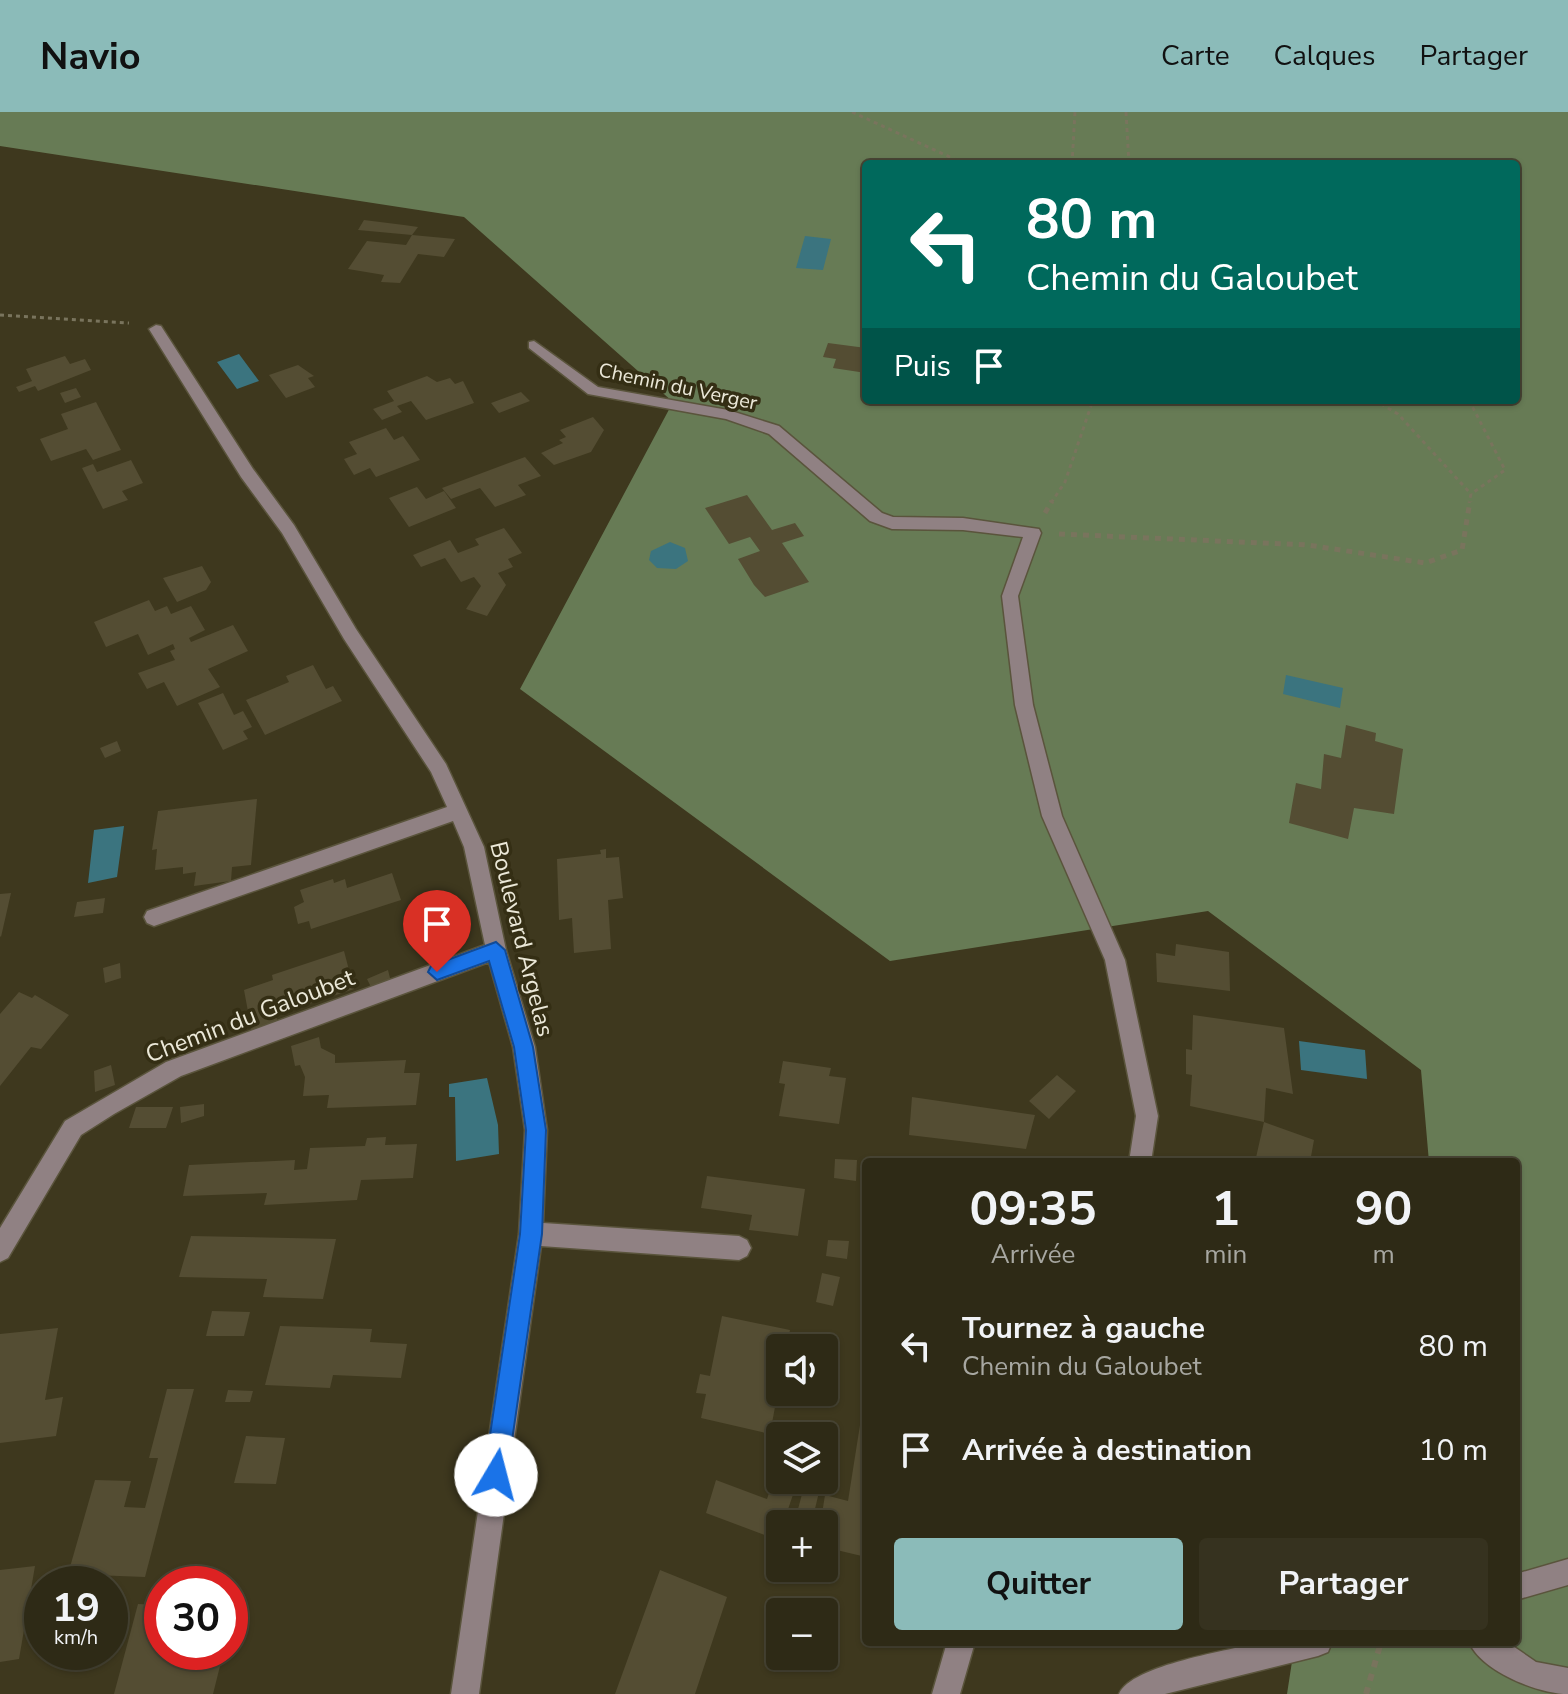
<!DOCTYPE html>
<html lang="fr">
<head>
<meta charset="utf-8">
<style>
  :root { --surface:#2e2a16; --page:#36321f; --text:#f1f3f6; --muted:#a7a7a1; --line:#494635; --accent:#8bbbb9 }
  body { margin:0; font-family:"Nunito Sans",sans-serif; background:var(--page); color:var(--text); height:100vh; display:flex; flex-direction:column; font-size:30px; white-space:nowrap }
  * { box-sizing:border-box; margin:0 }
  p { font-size:26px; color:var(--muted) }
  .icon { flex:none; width:44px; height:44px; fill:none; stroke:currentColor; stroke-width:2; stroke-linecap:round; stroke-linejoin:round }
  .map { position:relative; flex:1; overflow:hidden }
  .details { position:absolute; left:862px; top:1046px; width:658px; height:488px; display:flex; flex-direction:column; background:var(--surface); border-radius:8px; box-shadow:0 2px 6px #0004,0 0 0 2px var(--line) }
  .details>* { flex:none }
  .guide { position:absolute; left:862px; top:48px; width:658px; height:244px; border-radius:8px; box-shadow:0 2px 6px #0004,0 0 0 2px var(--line); background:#00695c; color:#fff; overflow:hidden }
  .tools { position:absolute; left:766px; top:1222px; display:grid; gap:16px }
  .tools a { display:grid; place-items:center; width:72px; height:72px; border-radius:8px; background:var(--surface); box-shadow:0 2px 6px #0004,0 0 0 2px var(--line); font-size:40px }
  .speed { position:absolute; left:24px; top:1454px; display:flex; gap:16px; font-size:40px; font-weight:700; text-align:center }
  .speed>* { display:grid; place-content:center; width:104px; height:104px; border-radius:50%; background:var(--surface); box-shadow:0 2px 6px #0004,0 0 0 2px var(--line); line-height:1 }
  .speed small { font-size:20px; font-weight:400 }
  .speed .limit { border:12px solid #d22; background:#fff; color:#111 }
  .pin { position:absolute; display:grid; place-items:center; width:68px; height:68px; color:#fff; margin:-82px -34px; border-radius:50% 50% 50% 0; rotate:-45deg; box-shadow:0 0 8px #0007 }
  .pin .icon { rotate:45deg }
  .me { position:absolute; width:88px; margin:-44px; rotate:8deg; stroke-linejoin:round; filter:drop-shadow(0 0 6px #0008) }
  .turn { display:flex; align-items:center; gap:28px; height:168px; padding:0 32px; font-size:36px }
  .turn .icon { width:104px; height:104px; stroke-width:2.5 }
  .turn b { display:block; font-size:56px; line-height:68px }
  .then { display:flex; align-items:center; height:76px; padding:0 32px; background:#0003; gap:16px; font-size:30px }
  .eta { display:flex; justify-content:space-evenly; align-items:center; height:136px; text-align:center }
  .eta b { font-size:48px; font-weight:700; line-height:56px }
  .action { display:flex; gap:16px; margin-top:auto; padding:16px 32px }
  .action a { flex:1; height:92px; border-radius:8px; background:var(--accent); color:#111; font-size:32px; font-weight:700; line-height:92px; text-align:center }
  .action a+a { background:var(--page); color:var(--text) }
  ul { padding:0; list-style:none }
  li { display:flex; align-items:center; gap:24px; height:104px; padding:0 32px }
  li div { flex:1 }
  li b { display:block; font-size:30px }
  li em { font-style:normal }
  header { display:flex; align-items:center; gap:48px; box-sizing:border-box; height:112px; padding:0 40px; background:var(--accent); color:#111 }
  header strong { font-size:38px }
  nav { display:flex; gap:44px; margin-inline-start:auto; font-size:28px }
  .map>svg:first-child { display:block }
  .forest { fill:#677b55; fill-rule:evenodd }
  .water { fill:#3b747f }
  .building { fill:#544d33 }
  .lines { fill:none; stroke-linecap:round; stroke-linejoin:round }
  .minor-casing { stroke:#5a543c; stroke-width:3 }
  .path-far2 { stroke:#79745d; stroke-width:3; stroke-dasharray:4 4; stroke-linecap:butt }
  .path-far1 { stroke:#79745d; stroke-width:5; stroke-dasharray:6 6; stroke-linecap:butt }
  .path { stroke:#79745d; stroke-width:6; stroke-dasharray:7 7; stroke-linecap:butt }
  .minor { fill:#908183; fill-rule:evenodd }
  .route { fill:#1a73e8; stroke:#114b97; stroke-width:2 }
  .labels { text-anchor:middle; stroke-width:7; stroke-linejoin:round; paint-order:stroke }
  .far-street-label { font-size:20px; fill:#ebe8d8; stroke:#342e14 }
  .street-label { font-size:24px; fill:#ebe8d8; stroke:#342e14 }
</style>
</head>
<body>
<header>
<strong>Navio</strong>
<nav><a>Carte</a><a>Calques</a><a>Partager</a></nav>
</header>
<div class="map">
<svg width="1568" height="1582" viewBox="0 0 1568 1582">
  <rect width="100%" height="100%" fill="#3e381e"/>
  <!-- forest -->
  <path class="forest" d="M0,0h1568v1582h-281l8,-52h221v-480h-87l-8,-92 -213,-159 -318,50 -370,-272 153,-287 -209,-185 -464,-71zM866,52h650v236h-650z"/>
  <!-- water -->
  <path class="water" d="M805,124l26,3 -8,31 -27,-2z
    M239,242l20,27 -22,8 -20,-27z
    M670,430l15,6 3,13 -12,8 -19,-1 -8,-8 2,-9z
    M1286,563l57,13 -3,20 -57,-14z
    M124,714l-7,51 -29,6 6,-53z
    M1299,929l66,9 2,29 -66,-9z
    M487,966l11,47 1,29 -43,7 -1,-64h-6v-13z"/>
  <!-- building -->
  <path class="building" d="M364,108l40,5 14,2 -6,8 -54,-5z
    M412,123l43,4 -11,18 -26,-3 -18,29 -19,-1 3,-7 -36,-6 19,-28 39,4z
    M828,231l38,5v25l-33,-5 3,-9 -13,-2z
    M65,244l5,8 15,-5 6,11 -53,21 -3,-5 -16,6 -3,-5 16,-6 -6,-12z
    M298,253l16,11 -6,2 7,9 -29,11 -17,-23z
    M427,264l10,6 13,-4 5,6 8,-3 11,22 -48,17 -15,-19 -14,5 5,6 -20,8 -9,-11 21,-8 -7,-10z
    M76,276l5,9 -16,6 -5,-10z
    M521,280l9,9 -31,12 -8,-10z
    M96,290l25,48 -28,10 -7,-11 -35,12 -11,-22 28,-10 -7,-15z
    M593,305l11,13 -13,22 -37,13 -13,-12 22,-10 -4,-3 7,-3 -6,-7z
    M386,316l8,12 9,-4 17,24 -44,17 -6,-9 -16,7 -10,-16 13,-5 -8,-12z
    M525,345l16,19 -23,9 8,10 -31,12 -15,-19 -29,11 -9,-11z
    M131,348l12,23 -21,8 6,9 -25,9 -21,-41 11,-4 4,8z
    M417,375l9,12 18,-8 12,17 -47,19 -20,-29z
    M747,383l25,35 23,-7 9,13 -22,7 27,39 -44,15 -11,-12 -16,-26 22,-8 -10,-14 -21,7 -24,-36z
    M504,416l18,25 -14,6 5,8 -15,6 8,12 -19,31 -21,-7 15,-23 -7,-9 -13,5 -16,-24 -24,9 -8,-12 37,-15 8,13 21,-8 -4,-6z
    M202,454l9,16 -5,8 -29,12 -14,-24z
    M149,488l6,11 12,-5 4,8 20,-8 14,24 -16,8 2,4 42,-17 15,26 -40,18 12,18 -43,19 -13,-24 -17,7 -9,-16 37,-13 -5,-9 5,-2 -2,-5 -25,11 -10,-21 -32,13 -12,-25z
    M313,553l13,24 7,-3 9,15 -77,34 -19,-35 43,-18 -3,-6z
    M223,581l11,22 9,-4 9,16 -9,4 5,8 -25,11 -25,-47z
    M1346,613l30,8 -1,8 28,8 -9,65 -40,-6 -6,31 -59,-16 7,-40 25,6 3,-35 17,4z
    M117,629l4,10 -16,7 -5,-10z
    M257,687l-6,66 -19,2 -1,14 -37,5 2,-14 -13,2v-7l-28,3 2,-21 -5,1 6,-39z
    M606,737v9l13,-1 4,41 -15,2 3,49 -37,4 -2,-35 -13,2 -2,-61 44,-5 -1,-4z
    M392,761l9,27 -90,29 -2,-8 -11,3 -4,-17 10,-5 -4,-12 33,-11 1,4 11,-4 2,9z
    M11,781l-10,44 -1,-1v-42z
    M105,786l-2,15 -29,4 3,-15z
    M1176,832l53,8 1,39 -73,-9 -1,-29 19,3z
    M344,839l10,38 -78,26 2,9 -26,9 -8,-43 29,-10 -1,-5z
    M120,851l1,15 -16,5 -2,-15z
    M388,858l3,12 -19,7 -5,-10z
    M19,880l13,6 3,-3 34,20 -28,34 -10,-2 -31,39v-72z
    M1193,903l91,13 9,66 -27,-6 -2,34 50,18 -4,22h-55l9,-40 -74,-16 2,-31 -6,-1v-25l6,1z
    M319,925l2,11 14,7v8l71,-3 -2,13h16l-4,32 -89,3 2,-13 -26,1 2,-19 -5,-12 -5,1 -4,-20z
    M783,949l48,7 -2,8 17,2 -7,46 -60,-8 6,-32 -6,-1z
    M111,953l4,20 -20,7 -1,-21z
    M1057,963l19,16 -27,28 -20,-18z
    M912,985l123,18 -9,34 -117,-14z
    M204,992v12l-23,7 -1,-16z
    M136,995h37l-7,21h-37z
    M386,1025l-1,8 32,-1 -4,34 -52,2 -4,20 -93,5 3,-12 -84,3 6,-31 106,-5 -1,10 13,-1 3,-21 55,-2 2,-8z
    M835,1047l22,1 -1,21 -22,-3z
    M707,1064l98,13 -7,47 -49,-6 3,-15 -51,-7z
    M191,1124l145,3 -13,60 -60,-2 4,-18 -88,-2z
    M828,1128l21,1 -2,18 -21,-3z
    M822,1161l18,4 -7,29 -17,-4z
    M212,1199l38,1 -6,24h-38z
    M722,1204l68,14 -4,18h-6v32l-10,54 -69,-16 5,-24 -10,-1 4,-19 10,2z
    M280,1214l92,3 -2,13 37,2 -6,34 -68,-3 -3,13 -65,-3z
    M58,1216l-13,72 18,-3 -7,39 -56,7v-109z
    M167,1277h27l-49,188 -77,-3 27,-94 36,1 -7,26 21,1 13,-50h-9z
    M228,1278l25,1 -3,11h-25z
    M860,1313l6,1v131l-42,-10v-23h-30l11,-41 15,5 -7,29 8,3 4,-25 23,6z
    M246,1324l39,2 -9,46 -42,-1z
    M779,1351l1,17h18l-15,44h-3l-2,16 -72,-27 10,-33 51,19z
    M35,1454l-16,93 -19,3v-92z
    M660,1458l67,27 -32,97h-80z
    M138,1492l24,1v47h49l-1,4h5l5,10 -7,28h-99z"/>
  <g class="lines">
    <!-- minor casing -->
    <g class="minor-casing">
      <path id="minor" d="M156,213l5,1 92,143 41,56 62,104 90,135 38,83 22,103 29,97 12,83 -4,93 196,13 8,4 4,8 -4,8 -8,4 -198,-14 -62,448h-28l68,-460 6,-104 -12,-83 -24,-85 -308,114 -67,38 -33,21 -73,123 -8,4v-34l65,-107 101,-59 319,-117 -21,-98 -11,-26 -299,105 -7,-3 -3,-6 3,-6 300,-104 -16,-35 -87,-133 -62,-106 -41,-56 -92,-148z
        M534,229l64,46 130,23 51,16 103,87 11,4 70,1 76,11 2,4 -23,63 15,109 29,111 63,144 33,156 -7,46h-22l7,-46 -31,-156 -63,-144 -27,-111 -13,-109 21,-59 -60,-7 -71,-1 -22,-8 -101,-87 -43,-15 -138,-25 -59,-46v-6z
        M1568,1447v26l-52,15v-26z
        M947,1530h28l-15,52h-28z
        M1263,1530h69l-4,10 -10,4 -153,38h-46c12,-29 112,-44 144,-52z
        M1469,1530h38l29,20 32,6v26c-30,0 -87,-23 -99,-52z"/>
    </g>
    <!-- path-far2 -->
    <path class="path-far2" d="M852,0l113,52
      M1126,0l3,52
      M1072,52l3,-52
      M0,203l129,8
      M1374,288l24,14 73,80 -2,9
      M1469,288l36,70 -34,24
      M1051,391l14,-21 28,-82"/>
    <!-- path-far1 -->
    <path class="path-far1" d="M1045,401l7,-12
      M1059,422l249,11 117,18 37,-13 8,-49"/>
    <!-- path -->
    <path class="path" d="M1366,1582l15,-52"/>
    <!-- minor -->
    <use href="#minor" class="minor"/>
  </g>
  <!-- route -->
  <path class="route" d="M496,830l9,8 28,97 13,83 -4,104 -35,241 -3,8 -8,3 -9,-3 -3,-8 36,-241 6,-104 -12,-83 -25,-86 -52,19 -9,-8 3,-6z"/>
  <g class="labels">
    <!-- far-street labels -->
    <g class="far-street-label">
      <text transform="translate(678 274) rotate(12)" y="7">Chemin du Verger</text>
    </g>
    <!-- street labels -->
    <g class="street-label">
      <text transform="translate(522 827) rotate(76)" y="8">Boulevard Argelas</text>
      <text transform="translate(250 904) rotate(-21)" y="8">Chemin du Galoubet</text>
    </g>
  </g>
</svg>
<div class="tools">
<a><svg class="icon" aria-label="sound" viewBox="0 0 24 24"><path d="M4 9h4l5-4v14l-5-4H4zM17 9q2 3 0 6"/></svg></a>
<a><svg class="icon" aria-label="layers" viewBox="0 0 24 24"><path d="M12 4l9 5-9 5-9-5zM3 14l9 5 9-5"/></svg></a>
<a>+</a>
<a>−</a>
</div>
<div class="speed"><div>19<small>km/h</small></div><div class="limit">30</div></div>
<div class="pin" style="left:437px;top:860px;background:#d93025"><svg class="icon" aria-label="arrive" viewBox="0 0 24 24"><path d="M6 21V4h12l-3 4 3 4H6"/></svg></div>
<svg class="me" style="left:496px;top:1363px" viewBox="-20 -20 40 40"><circle r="19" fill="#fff"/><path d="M0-13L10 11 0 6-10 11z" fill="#1a73e8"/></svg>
<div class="guide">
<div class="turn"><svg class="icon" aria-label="left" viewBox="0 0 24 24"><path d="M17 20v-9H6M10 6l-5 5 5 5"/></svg><div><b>80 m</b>Chemin du Galoubet</div></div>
<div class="then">Puis<svg class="icon" aria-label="arrive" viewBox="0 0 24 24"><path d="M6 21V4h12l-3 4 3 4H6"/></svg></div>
</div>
<section class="details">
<div class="eta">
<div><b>09:35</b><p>Arrivée</p></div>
<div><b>1</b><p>min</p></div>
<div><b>90</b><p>m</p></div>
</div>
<ul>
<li><svg class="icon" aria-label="left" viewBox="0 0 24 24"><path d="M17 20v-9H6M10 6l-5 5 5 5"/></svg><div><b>Tournez à gauche</b><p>Chemin du Galoubet</p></div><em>80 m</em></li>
<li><svg class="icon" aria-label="arrive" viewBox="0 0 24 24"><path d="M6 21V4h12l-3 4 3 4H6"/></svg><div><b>Arrivée à destination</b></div><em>10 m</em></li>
</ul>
<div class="action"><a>Quitter</a><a>Partager</a></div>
</section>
</div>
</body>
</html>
